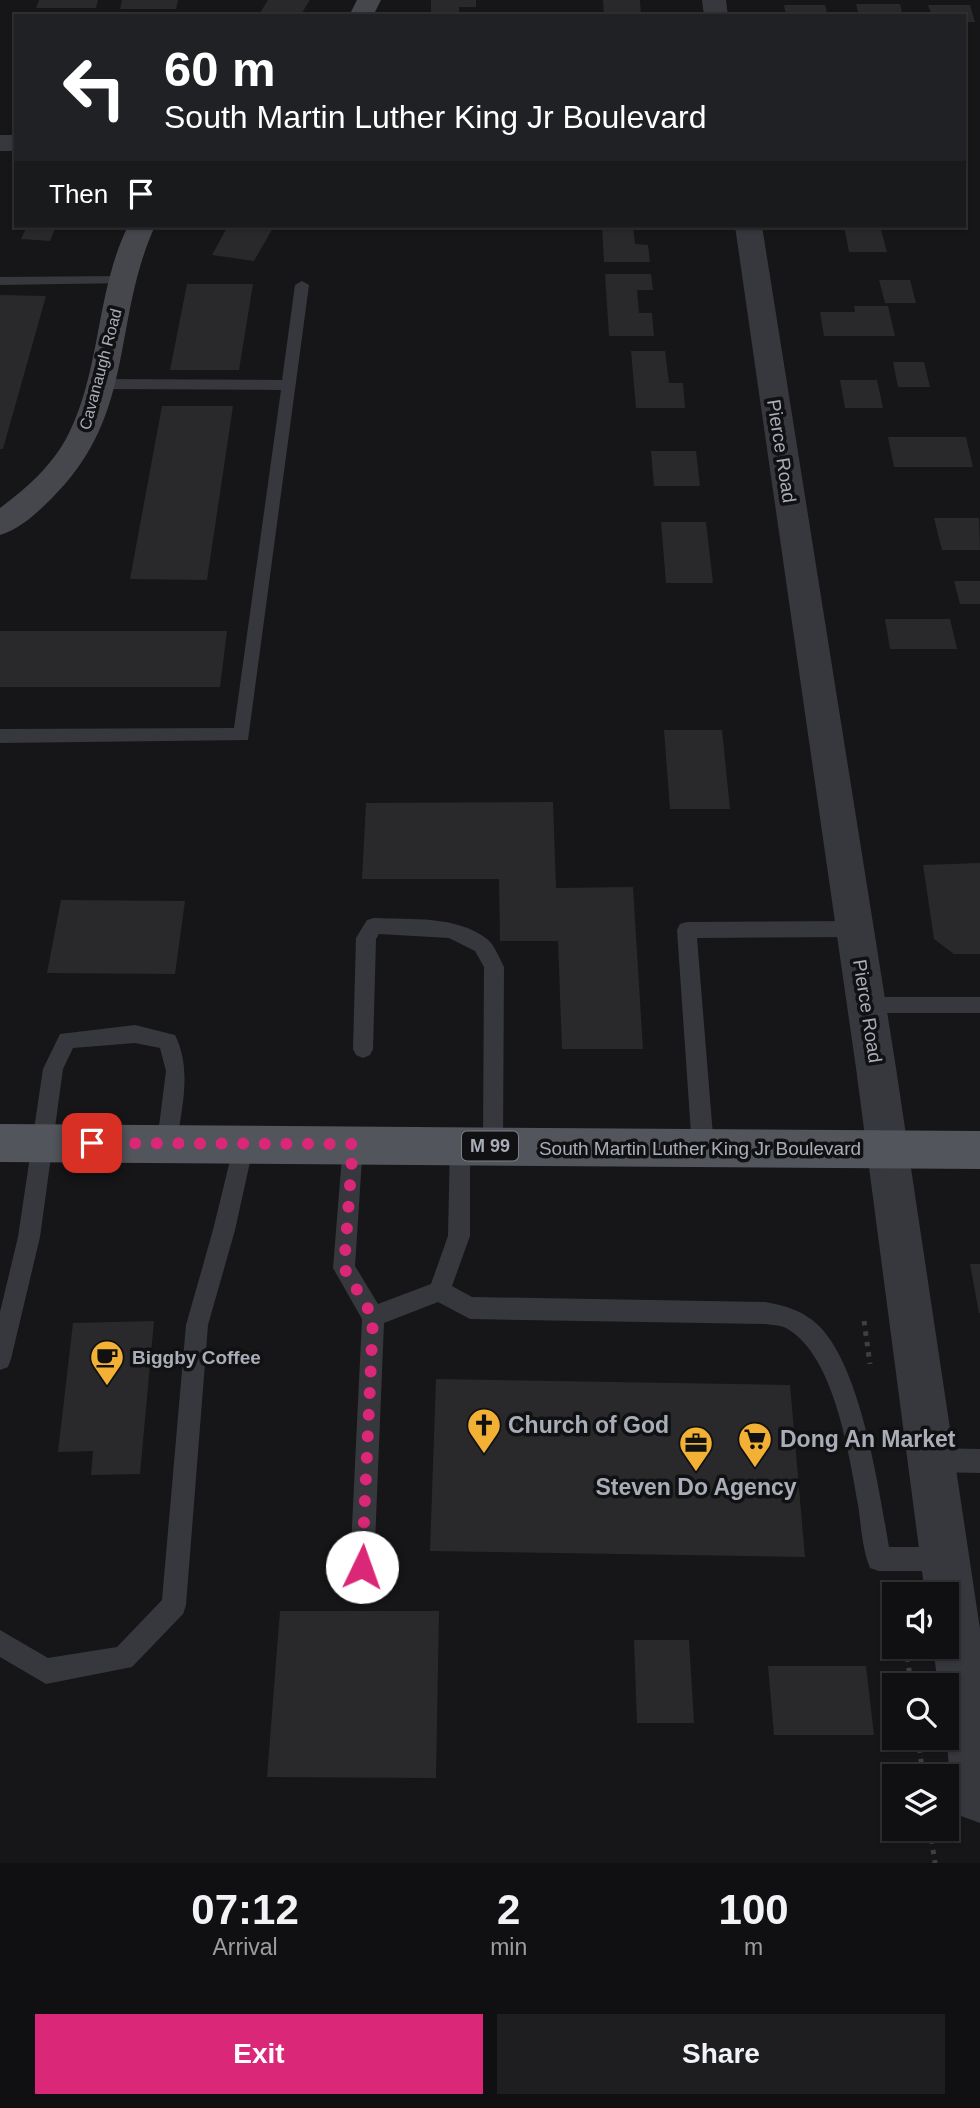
<!DOCTYPE html>
<html lang="en">
<head>
<meta charset="utf-8">
<style>
  :root { --surface:#101012; --page:#1e1e20; --text:#f1f3f6; --muted:#9c9d9f; --line:#303032; --accent:#db2777 }
  body { margin:0; font-family:Arial,sans-serif; background:var(--page); color:var(--text); height:100vh; display:flex; flex-direction:column; font-size:26px; white-space:nowrap }
  * { box-sizing:border-box; margin:0 }
  p { font-size:23px; color:var(--muted) }
  .icon { flex:none; width:38px; height:38px; fill:none; stroke:currentColor; stroke-width:2; stroke-linecap:round; stroke-linejoin:round }
  .map { position:relative; height:1863px; overflow:hidden }
  .side { display:flex; flex-direction:column; background:var(--surface); flex:1 }
  .side>* { flex:none }
  .hud { position:absolute; left:14px; top:14px; width:952px; height:214px; border-radius:0px; box-shadow:0 2px 5px #0004,0 0 0 2px var(--line); background:#202124; color:#fff; overflow:hidden }
  .tools { position:absolute; left:882px; top:1582px; display:grid; gap:14px }
  .tools a { display:grid; place-items:center; width:77px; height:77px; border-radius:0px; background:var(--surface); box-shadow:0 2px 5px #0004,0 0 0 2px var(--line); font-size:35px }
  .pin { position:absolute; display:grid; place-items:center; width:60px; height:60px; color:#fff; margin:-30px; border-radius:14px; box-shadow:0 4px 10px #0006 }
  .me { position:absolute; width:77px; margin:-38px; rotate:3deg; stroke-linejoin:round; filter:drop-shadow(0 0 5px #0008) }
  .turn { display:flex; align-items:center; gap:24px; height:147px; padding:0 35px; font-size:32px }
  .turn .icon { width:91px; height:91px; stroke-width:2.5 }
  .turn b { display:block; font-size:49px; line-height:60px }
  .then { display:flex; align-items:center; height:66px; padding:0 35px; background:#0003; gap:14px; font-size:26px }
  .eta { display:flex; justify-content:space-evenly; align-items:center; height:119px; text-align:center }
  .eta b { font-size:42px; font-weight:800; line-height:49px }
  .cta { display:flex; gap:14px; margin-top:auto; padding:14px 35px }
  .cta a { flex:1; height:80px; border-radius:0px; background:var(--accent); color:#fff; font-size:28px; font-weight:800; line-height:80px; text-align:center }
  .cta a+a { background:var(--page); color:var(--text) }
  .map>svg:first-child { display:block }
  .building { fill:#29292c }
  .lines { fill:none; stroke-linecap:round; stroke-linejoin:round }
  .path { stroke:#3d3f44; stroke-width:5; stroke-dasharray:4.5 6; stroke-linecap:butt }
  .lane { fill:#37383d; fill-rule:evenodd }
  .street { fill:#37383d; fill-rule:evenodd }
  .secondary { fill:#45474d; fill-rule:evenodd }
  .primary { fill:#53555c; fill-rule:evenodd }
  .route { stroke:#db2777; stroke-width:12; stroke-dasharray:0 21.6 }
  .labels { text-anchor:middle; stroke-width:7; stroke-linejoin:round; paint-order:stroke }
  .far-street-label { font-size:16px; fill:#a8adb8; stroke:#111113 }
  .shield { fill:#111113; stroke:#7b7e86; stroke-width:2 }
  .shield-label { font-size:18px; font-weight:bold; fill:#a8adb8 }
  .street-label { font-size:19px; fill:#a8adb8; stroke:#111113 }
  .poi-label { font-size:19px; font-weight:bold; fill:#a8adb8; stroke:#111113; text-anchor:start }
  .near-poi-label { font-size:23px; font-weight:bold; fill:#a8adb8; stroke:#111113; text-anchor:start }
</style>
</head>
<body>
<div class="map">
<svg width="980" height="1863" viewBox="0 0 980 1863">
  <rect width="100%" height="100%" fill="#161618"/>
  <!-- building -->
  <path class="building" d="M39,0h59l-2,8h-60z
    M122,0h56l-2,9h-56z
    M268,0h42l-10,16h-42z
    M431,0h45v7h-17v9h-28z
    M603,0h37l1,16h-37z
    M856,4h44l3,12h-44z
    M784,5h41l3,11h-42z
    M928,5h42l5,17h-11v-6h-32z
    M27,226h29l-6,15 -29,-2z
    M228,226h46l-20,35 -42,-6z
    M602,226h31l2,18 13,1 2,17h-46z
    M844,226h36l7,26h-38z
    M605,274h46l2,16h-16l2,23h13l2,23h-45z
    M879,280h31l6,23h-31z
    M187,284h66l-14,86h-69z
    M0,295l46,1 -43,153h-3z
    M854,306h34l7,30h-71l-4,-24h35z
    M631,351h34l4,32h14l2,25h-49z
    M893,362h31l6,25h-32z
    M840,380h37l6,28h-38z
    M162,406h71l-26,174 -77,-1z
    M888,437h78l7,30h-79z
    M651,451h45l4,35h-46z
    M934,518h45l1,32h-38z
    M661,522h45l7,61h-47z
    M954,581h26v23h-20z
    M885,619h65l7,30h-67z
    M0,631h227l-7,56h-220z
    M664,730h58l8,79h-60z
    M553,802l3,86 77,-1 10,162h-81l-4,-108h-58l-1,-62h-137l4,-76z
    M980,863v91h-26l-20,-15 -11,-74z
    M61,900l124,1 -10,73 -128,-1z
    M970,1264h10v49h-1z
    M154,1321l-14,153 -49,1 2,-24 -35,1 15,-129z
    M436,1379l354,6 15,172 -375,-6z
    M280,1611h159l-3,167 -169,-1z
    M634,1640h55l5,83h-57z
    M768,1666h98l8,69h-100z"/>
  <g class="lines">
    <!-- path -->
    <path class="path" d="M864,1321l6,43
      M906,1647l5,38
      M918,1738l5,38
      M930,1829l5,34"/>
    <!-- lane -->
    <path class="lane" d="M123,276l7,4 -2,3 -128,2v-8z
      M302,281l7,4 -61,455 -248,3v-14l234,-1 47,-338 -181,-1 -7,-5 7,-5 182,1 13,-95z
      M374,918c37,2 82,-3 113,21 7,5 13,20 17,28l-1,179 -3,7 -7,2 -7,-2 -3,-7 1,-179 -9,-16 -26,-13 -70,-4 -3,5 -3,110 -3,6 -7,3 -7,-3 -3,-6 3,-111 11,-18z
      M855,921l7,2 3,6 -3,6 -7,2 -158,1 17,210 -4,7 -7,2 -7,-2 -4,-7 -15,-218 3,-6 7,-2z
      M867,997h113v16h-113l-7,-2 -3,-6 3,-6z
      M135,1025l40,10c17,34 7,71 2,107l-3,7 -7,2 -7,-2 -3,-7 9,-71 -6,-23 -25,-5 -62,5 -10,21 -23,168 -29,122 -3,8 -8,3v-58l18,-75 25,-168 17,-35z
      M244,1135l7,2 3,7 -19,86 -27,95 -22,280 -3,9 -51,53 -86,17 -46,-27v-27l48,28 69,-11 45,-47 24,-275 27,-95 21,-86 3,-7z
      M353,1135l7,2 3,7 -8,122 23,38 53,-20 17,-48 2,-91 3,-7 7,-2 7,2 3,7v91l-18,50 20,11 293,5c21,4 37,8 53,23 43,41 61,164 71,222h55l9,3 3,9 -3,9 -9,3h-65l-9,-3c-8,-20 -9,-43 -12,-64 -9,-50 -24,-150 -72,-176 -6,-3 -14,-3 -21,-4l-295,-5 -32,-17 -54,21 -10,245 -3,9 -9,3 -9,-3 -3,-9 12,-249 -29,-51 10,-124 3,-7z
      M931,1448l49,1v24l-49,-1 -8,-4 -4,-8 4,-8z"/>
    <!-- street -->
    <path class="street" d="M702,0h24l2,16h-24z
      M0,135h16v16h-16z
      M735,226h27l134,842 84,561v194l-19,-7c-17,-43 -14,-86 -14,-131h-9l-5,-38h14v-53h-22l-69,-526z"/>
    <!-- secondary -->
    <path class="secondary" d="M357,0h24l-8,16h-24z
      M128,226h27c-44,97 -18,188 -103,272 -15,15 -32,31 -52,37v-27c27,-20 54,-44 69,-75 32,-65 27,-142 59,-207z"/>
    <!-- primary -->
    <path class="primary" d="M0,1124l980,7v38l-980,-7z"/>
  </g>
  <g class="lines">
    <!-- route -->
    <path class="route" d="M92,1143l261,1 -9,124 29,49 -11,250"/>
  </g>
  <!-- icons -->
  <defs>
    <g id="cafe-pin" transform="scale(1.75)"><path d="M0 17L-7.5 6A9.5 9.5 0 1 1 7.5 6Z" fill="#f2b134" stroke="#111113"/><path d="M-5.5-4.5H6V0H3Q3 3.5 0 3.5H-2.5Q-5.5 3.5-5.5 0ZM3-3.2v2h1.7v-2ZM-6 4.5H4V6H-6Z" fill="#111"/></g>
    <g id="church-pin" transform="scale(1.75)"><path d="M0 17L-7.5 6A9.5 9.5 0 1 1 7.5 6Z" fill="#f2b134" stroke="#111113"/><path d="M-1.2-6h2.4v3.5h3.3v2.4h-3.3V6h-2.4V-.1h-3.3v-2.4h3.3Z" fill="#111"/></g>
    <g id="supermarket-pin" transform="scale(1.75)"><path d="M0 17L-7.5 6A9.5 9.5 0 1 1 7.5 6Z" fill="#f2b134" stroke="#111113"/><path d="M-6-5.5h2.5l.6 2H6L4.5 2H-2.5L-4.4-4H-6ZM-1.5 3.2a1.3 1.3 0 1 0 .1 0ZM3 3.2a1.3 1.3 0 1 0 .1 0Z" fill="#111"/></g>
    <g id="office-pin" transform="scale(1.75)"><path d="M0 17L-7.5 6A9.5 9.5 0 1 1 7.5 6Z" fill="#f2b134" stroke="#111113"/><path d="M-6-3h4V-5.5h4V-3h4V5H-6ZM-1-4.5V-3h2v-1.5ZM-6 0V1H6V0Z" fill="#111"/></g>
  </defs>
  <g fill-rule="evenodd">
    <use href="#cafe-pin" x="107" y="1357"/>
    <use href="#church-pin" x="484" y="1425"/>
    <use href="#supermarket-pin" x="755" y="1439"/>
    <use href="#office-pin" x="696" y="1443"/>
  </g>
  <g class="labels">
    <!-- far-street labels -->
    <g class="far-street-label">
      <text transform="translate(100 369) rotate(-75)" y="6">Cavanaugh Road</text>
    </g>
    <!-- shield labels -->
    <rect class="shield" x="462" y="1131.5" width="56" height="29" rx="5"/>
    <g class="shield-label">
      <text x="490" y="1152">M 99</text>
    </g>
    <!-- street labels -->
    <g class="street-label">
      <text transform="translate(782 451) rotate(81)" y="7">Pierce Road</text>
      <text transform="translate(868 1011) rotate(81)" y="7">Pierce Road</text>
      <text x="700" y="1155">South Martin Luther King Jr Boulevard</text>
    </g>
    <!-- poi labels -->
    <g class="poi-label">
      <text x="132" y="1364">Biggby Coffee</text>
    </g>
    <!-- near-poi labels -->
    <g class="near-poi-label">
      <text x="508" y="1433">Church of God</text>
      <text x="780" y="1447">Dong An Market</text>
      <text x="696" y="1495" text-anchor="middle">Steven Do Agency</text>
    </g>
  </g>
</svg>
<div class="tools">
<a><svg class="icon" aria-label="sound" viewBox="0 0 24 24"><path d="M4 9h4l5-4v14l-5-4H4zM17 9q2 3 0 6"/></svg></a>
<a><svg class="icon" aria-label="search" viewBox="0 0 24 24"><circle cx="10" cy="10" r="6"/><path d="M15 15l6 6"/></svg></a>
<a><svg class="icon" aria-label="layers" viewBox="0 0 24 24"><path d="M12 4l9 5-9 5-9-5zM3 14l9 5 9-5"/></svg></a>
</div>
<div class="pin" style="left:92px;top:1143px;background:#d93025"><svg class="icon" aria-label="arrive" viewBox="0 0 24 24"><path d="M6 21V4h12l-3 4 3 4H6"/></svg></div>
<svg class="me" style="left:362px;top:1567px" viewBox="-20 -20 40 40"><circle r="19" fill="#fff"/><path d="M0-13L10 11 0 6-10 11z" fill="#db2777"/></svg>
<div class="hud">
<div class="turn"><svg class="icon" aria-label="left" viewBox="0 0 24 24"><path d="M17 20v-9H6M10 6l-5 5 5 5"/></svg><div><b>60 m</b>South Martin Luther King Jr Boulevard</div></div>
<div class="then">Then<svg class="icon" aria-label="arrive" viewBox="0 0 24 24"><path d="M6 21V4h12l-3 4 3 4H6"/></svg></div>
</div>
</div>
<section class="side">
<div class="eta">
<div><b>07:12</b><p>Arrival</p></div>
<div><b>2</b><p>min</p></div>
<div><b>100</b><p>m</p></div>
</div>
<div class="cta"><a>Exit</a><a>Share</a></div>
</section>
</body>
</html>
